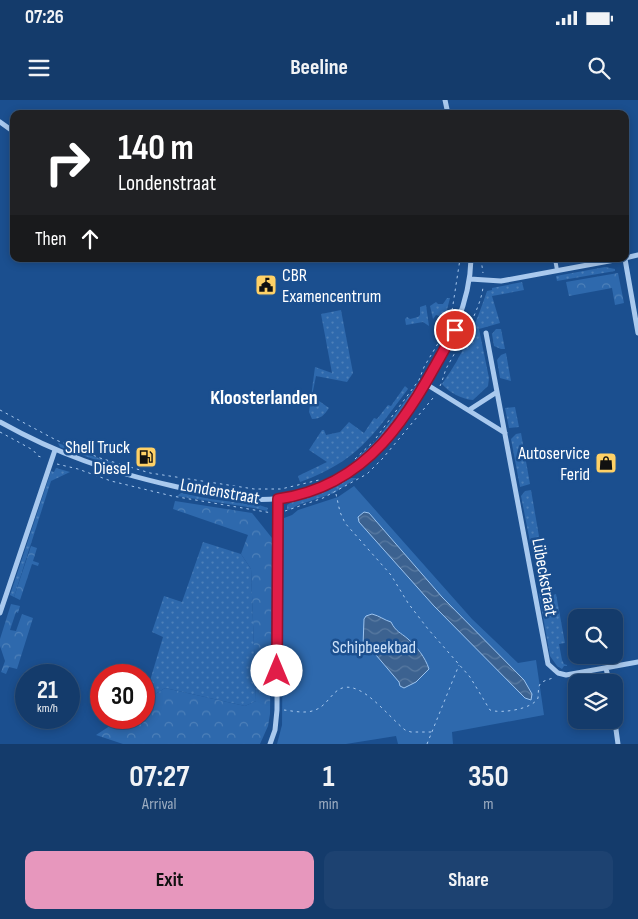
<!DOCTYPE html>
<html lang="en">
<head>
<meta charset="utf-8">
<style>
  :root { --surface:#143b6b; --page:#1d4271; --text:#f1f3f6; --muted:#9dadc1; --line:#33557e; --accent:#e797bd }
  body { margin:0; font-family:"Sofia Sans Condensed",sans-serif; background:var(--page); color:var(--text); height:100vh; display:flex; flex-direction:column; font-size:19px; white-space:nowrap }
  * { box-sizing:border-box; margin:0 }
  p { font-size:16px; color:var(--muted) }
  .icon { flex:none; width:28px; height:28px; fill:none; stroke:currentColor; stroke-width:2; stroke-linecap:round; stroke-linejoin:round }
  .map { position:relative; height:644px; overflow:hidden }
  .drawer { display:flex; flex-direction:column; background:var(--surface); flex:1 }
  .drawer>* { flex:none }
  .hud { position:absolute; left:10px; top:10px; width:619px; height:152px; border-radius:10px; box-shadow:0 2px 8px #0003,0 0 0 1px var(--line); background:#202124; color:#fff; overflow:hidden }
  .tools { position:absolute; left:568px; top:509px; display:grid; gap:10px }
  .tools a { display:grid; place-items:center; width:55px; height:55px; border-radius:10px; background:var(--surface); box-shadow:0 2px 8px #0003,0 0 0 1px var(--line); font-size:25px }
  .speed { position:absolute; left:15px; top:564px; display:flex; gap:10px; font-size:25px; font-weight:700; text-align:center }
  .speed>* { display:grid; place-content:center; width:65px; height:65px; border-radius:50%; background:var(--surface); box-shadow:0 2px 8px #0003,0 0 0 1px var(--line); line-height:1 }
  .speed small { font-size:12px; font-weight:400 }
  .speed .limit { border:8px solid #d22; background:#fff; color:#111 }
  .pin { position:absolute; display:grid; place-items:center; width:42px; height:42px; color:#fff; margin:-21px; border:2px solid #fff; border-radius:50%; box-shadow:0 1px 5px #0007 }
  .me { position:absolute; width:55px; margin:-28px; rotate:0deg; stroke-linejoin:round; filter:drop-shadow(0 0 4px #0008) }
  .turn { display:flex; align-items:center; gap:18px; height:105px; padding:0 25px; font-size:22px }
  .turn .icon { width:65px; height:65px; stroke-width:2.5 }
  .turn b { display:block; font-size:35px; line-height:42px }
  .then { display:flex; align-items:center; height:48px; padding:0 25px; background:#0003; gap:10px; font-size:19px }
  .eta { display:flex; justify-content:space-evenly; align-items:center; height:85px; text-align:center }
  .eta b { font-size:30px; font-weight:700; line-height:35px }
  .button { display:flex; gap:10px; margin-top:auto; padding:10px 25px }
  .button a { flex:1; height:58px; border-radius:10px; background:var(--accent); color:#111; font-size:20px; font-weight:700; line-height:58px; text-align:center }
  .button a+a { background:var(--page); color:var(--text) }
  .status { display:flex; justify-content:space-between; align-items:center; height:35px; padding:0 25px; background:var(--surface); direction:ltr }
  .status svg { height:14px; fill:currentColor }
  header { display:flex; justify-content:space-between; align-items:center; height:65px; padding:0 25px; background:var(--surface); font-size:22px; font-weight:700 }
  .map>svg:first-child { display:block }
  .grass { fill:url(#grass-dots) }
  .forest { fill:url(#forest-crowns) }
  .green { fill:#2e69ad }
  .water { fill:url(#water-waves); stroke:#9cc4f0 }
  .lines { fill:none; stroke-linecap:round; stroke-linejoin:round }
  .path { stroke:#a9c9ee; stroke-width:1; stroke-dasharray:2.5 4; stroke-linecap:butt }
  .service { stroke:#a9c9ee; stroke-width:4 }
  .minor { stroke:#a9c9ee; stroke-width:5 }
  .route-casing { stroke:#92132f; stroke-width:12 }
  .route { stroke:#e11d48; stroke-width:9 }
  .labels { text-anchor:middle; stroke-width:5; stroke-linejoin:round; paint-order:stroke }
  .poi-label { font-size:18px; fill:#fff; stroke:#1b4f8f; text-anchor:end }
  .street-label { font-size:18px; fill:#fff; stroke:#1b4f8f }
  .park-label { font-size:18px; fill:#cfe3fa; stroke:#1b4f8f }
  .quarter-label { font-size:20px; font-weight:bold; fill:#fff; stroke:#1b4f8f }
</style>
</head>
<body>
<div class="status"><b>07:26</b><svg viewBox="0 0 49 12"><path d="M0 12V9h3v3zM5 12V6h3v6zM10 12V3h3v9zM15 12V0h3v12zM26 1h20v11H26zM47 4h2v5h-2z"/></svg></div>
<header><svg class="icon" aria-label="menu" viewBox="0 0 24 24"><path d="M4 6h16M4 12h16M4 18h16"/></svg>Beeline<svg class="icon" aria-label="search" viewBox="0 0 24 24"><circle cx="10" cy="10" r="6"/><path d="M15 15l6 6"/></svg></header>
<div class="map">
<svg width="638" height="644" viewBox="0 0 638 644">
  <defs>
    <pattern id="grass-dots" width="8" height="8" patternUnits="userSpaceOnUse" patternTransform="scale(1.25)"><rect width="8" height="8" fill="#2e69ad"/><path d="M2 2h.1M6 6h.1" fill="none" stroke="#4d80b9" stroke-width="1.8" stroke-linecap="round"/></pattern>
    <pattern id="forest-crowns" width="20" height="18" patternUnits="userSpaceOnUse" patternTransform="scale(1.25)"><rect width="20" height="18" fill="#2e69ad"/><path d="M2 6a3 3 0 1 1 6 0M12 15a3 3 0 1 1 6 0" fill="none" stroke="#4d80b9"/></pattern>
    <pattern id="water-waves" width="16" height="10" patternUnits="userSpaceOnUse" patternTransform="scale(1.25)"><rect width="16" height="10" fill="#3c6290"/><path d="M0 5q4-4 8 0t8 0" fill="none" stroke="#597aa1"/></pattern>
  </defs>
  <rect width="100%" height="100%" fill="#1b4f8f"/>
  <!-- grass -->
  <path class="grass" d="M605,167l10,2v2l-58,10 -1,-5z
    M522,182l2,8 -32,6 8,27 -21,6 10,49 -1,8 -15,14c-12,-1 -23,-7 -31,-16 21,-29 34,-60 45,-93l5,-1v-2z
    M447,198h3l-7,27 -4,9 -2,-1 4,-7 -2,-10 -3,-1 -3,4 -3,-13 6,-4 2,2h5z
    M426,205l3,21 -6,-4 -17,3 -1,-6 2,-2 3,2 8,-2 2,-2v-8z
    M341,210l12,63 -6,9 -31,-6 -4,20 17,12c-5,7 -8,11 -17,11l-3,-7 6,-45 17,6 -11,-59z
    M496,229h5l4,20h-4l-7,-3 -2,-12z
    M506,253l5,28 -11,-3 -3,-18 4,-5z
    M405,286l3,3c-34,45 -51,73 -108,93l-2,-6 29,-14 -18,-12 13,-20h2l2,5 14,-3 9,-10 15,11 10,-15 3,1 11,-14 3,1z
    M416,286l3,2c-17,28 -38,53 -62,76l-3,-3 22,-20z
    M515,307l4,20 -10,1 -4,-20z
    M521,333l9,51 -10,3 -9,-48 5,-5z
    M58,343l34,13 28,9 -2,3 -58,-21z
    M56,368l14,4 -19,9 -37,116 -4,-2 41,-124 3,1z
    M351,378h6l-23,15 -36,12 -9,5 -2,-1v-4l5,-3 36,-11z
    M531,390l9,52 -8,1 -2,-1 -9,-46 4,-5z
    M181,393l29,6 49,6 9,3 -1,3 -13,-3 -77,-12z
    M203,442l38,12 10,15 5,132 -11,5 -80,-18 -21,13v-19l5,2 14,-47 -11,-5 12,-36 18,6z
    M549,489l1,7 6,-2 9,49 -6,1 3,16 2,4 3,1v1h-3l-2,3 -5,-3 -7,-10 -11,-62 2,-4z"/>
  <!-- forest -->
  <path class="forest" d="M618,173l6,30 -9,2 -3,-17 -43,8 -3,-14z
    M175,401l77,12 20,25 -2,176 -2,12 -8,18h-137l-27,-9 26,-17h22v-17l21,-13 80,18 11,-5 -5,-132 -10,-15 7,-19 -75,-26z
    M31,446l6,2 -4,13 6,2 -1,3 -6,-2 -12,36 -6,-3z
    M11,504l9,2 -2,7 -2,-1 -6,18 6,1 6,-17 11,4 -16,51 -8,-2 -3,7 -5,-2 4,-11 -5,-15v-7z"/>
  <!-- green -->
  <path class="green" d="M354,386l118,133 46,44 18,-3 8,55 -92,17 1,12h-55l-2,-8 -50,8h-69l5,-19 2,-207 8,-3 6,-5 40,-13z"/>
  <!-- water -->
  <path class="water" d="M364,412l5,1 73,84 82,83 8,14 -1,6 -6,-2 -91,-92 -75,-84 -1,-5z
    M372,514c8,2 12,6 19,8 5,10 9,10 17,17 9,8 17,18 21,30l-13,13 -12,6 -4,-2 -1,-4 -23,-27 -13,-9 1,-27 2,-3z"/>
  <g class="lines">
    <!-- path -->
    <path class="path" d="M481,159l2,14
      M440,286c3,-6 4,-13 7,-19 11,-20 34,-58 36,-80
      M0,310l56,30 44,18 50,15 104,16h27l38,-9
      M0,332l33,18 5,6 6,2
      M376,338l43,-58 5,-13 16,-27 12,-29 8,-52
      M355,359l19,-18
      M57,364l21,5 33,12 61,15 100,17
      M336,394l4,18 5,11 46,52 17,28 20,26 42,48 20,33c11,4 43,-1 48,-12 1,-15 -1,-15 15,-20
      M285,411l38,-13 44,-24 16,-16 50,-60
      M284,610c9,1 22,4 31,0 18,-6 19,-35 49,-17 15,10 27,25 41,37l6,2h21
      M427,644l32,-79"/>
    <!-- service -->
    <path class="service" d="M555,159l2,11"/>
    <!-- minor -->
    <path class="minor" d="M445,0l3,14
      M0,22l14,10
      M625,158l13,-3
      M625,159l13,74
      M470,179l31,2 119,-22
      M486,233l62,331 10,9 8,2 72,-13
      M426,284l79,49
      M469,310l28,-18
      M0,322c59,33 108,49 173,64 50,12 104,23 152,0 42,-20 66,-51 91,-88 28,-41 54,-90 55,-139
      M0,513l55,-163
      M606,568l3,14
      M614,615l4,29
      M270,644l5,-14 2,-20 1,-211"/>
  </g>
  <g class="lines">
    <!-- route casing -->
    <g class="route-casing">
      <path id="route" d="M277,571l1,-172c97,-14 134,-91 177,-169"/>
    </g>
    <!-- route -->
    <use href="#route" class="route"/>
  </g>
  <!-- icons -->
  <defs>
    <g id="civic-square" transform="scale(1.125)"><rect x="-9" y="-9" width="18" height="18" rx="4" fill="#ffd166" stroke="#1b4f8f"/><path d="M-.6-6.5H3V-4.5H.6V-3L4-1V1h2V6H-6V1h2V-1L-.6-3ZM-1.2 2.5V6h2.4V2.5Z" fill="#111"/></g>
    <g id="fuel-square" transform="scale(1.125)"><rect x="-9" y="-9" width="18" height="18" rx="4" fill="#ffd166" stroke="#1b4f8f"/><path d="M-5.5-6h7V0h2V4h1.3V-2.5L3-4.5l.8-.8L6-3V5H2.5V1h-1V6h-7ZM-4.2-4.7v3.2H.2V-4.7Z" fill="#111"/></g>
    <g id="shop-square" transform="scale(1.125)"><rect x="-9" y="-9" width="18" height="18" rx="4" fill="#ffd166" stroke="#1b4f8f"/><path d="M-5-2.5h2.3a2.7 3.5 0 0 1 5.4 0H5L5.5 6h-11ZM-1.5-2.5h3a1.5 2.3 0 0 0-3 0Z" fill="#111"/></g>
  </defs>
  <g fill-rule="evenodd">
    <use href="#civic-square" x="266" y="185"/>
    <use href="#fuel-square" x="146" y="357"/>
    <use href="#shop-square" x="606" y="363"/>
  </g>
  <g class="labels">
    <!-- poi labels -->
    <g class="poi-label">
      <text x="282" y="181" text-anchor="start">CBR<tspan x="282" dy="21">Examencentrum</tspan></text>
      <text x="130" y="353">Shell Truck<tspan x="130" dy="21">Diesel</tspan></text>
      <text x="590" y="359">Autoservice<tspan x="590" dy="21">Ferid</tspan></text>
    </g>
    <!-- street labels -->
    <g class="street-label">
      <text transform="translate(220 391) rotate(10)" y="6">Londenstraat</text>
      <text transform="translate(545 477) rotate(80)" y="6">Lübeckstraat</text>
    </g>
    <!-- park labels -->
    <g class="park-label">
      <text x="374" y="553">Schipbeekbad</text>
    </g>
    <!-- quarter labels -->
    <g class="quarter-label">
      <text x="264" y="304">Kloosterlanden</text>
    </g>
  </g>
</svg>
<div class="tools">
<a><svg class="icon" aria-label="search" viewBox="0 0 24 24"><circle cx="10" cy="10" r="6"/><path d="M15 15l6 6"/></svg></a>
<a><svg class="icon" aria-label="layers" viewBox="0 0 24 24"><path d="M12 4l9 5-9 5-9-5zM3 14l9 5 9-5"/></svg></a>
</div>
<div class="speed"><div>21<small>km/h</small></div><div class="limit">30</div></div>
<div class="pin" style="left:455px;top:230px;background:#d93025"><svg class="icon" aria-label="arrive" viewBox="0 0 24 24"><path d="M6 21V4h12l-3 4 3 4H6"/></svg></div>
<svg class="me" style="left:277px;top:571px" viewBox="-20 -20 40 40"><circle r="19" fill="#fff"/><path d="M0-13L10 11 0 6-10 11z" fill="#e11d48"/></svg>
<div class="hud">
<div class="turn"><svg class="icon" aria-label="right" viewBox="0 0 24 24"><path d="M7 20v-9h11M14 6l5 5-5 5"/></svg><div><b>140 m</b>Londenstraat</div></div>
<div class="then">Then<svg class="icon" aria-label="ahead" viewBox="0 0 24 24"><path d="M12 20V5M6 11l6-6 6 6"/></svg></div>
</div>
</div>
<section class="drawer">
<div class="eta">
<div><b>07:27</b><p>Arrival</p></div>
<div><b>1</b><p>min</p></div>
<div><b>350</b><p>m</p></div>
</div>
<div class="button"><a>Exit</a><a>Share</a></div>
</section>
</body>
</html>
